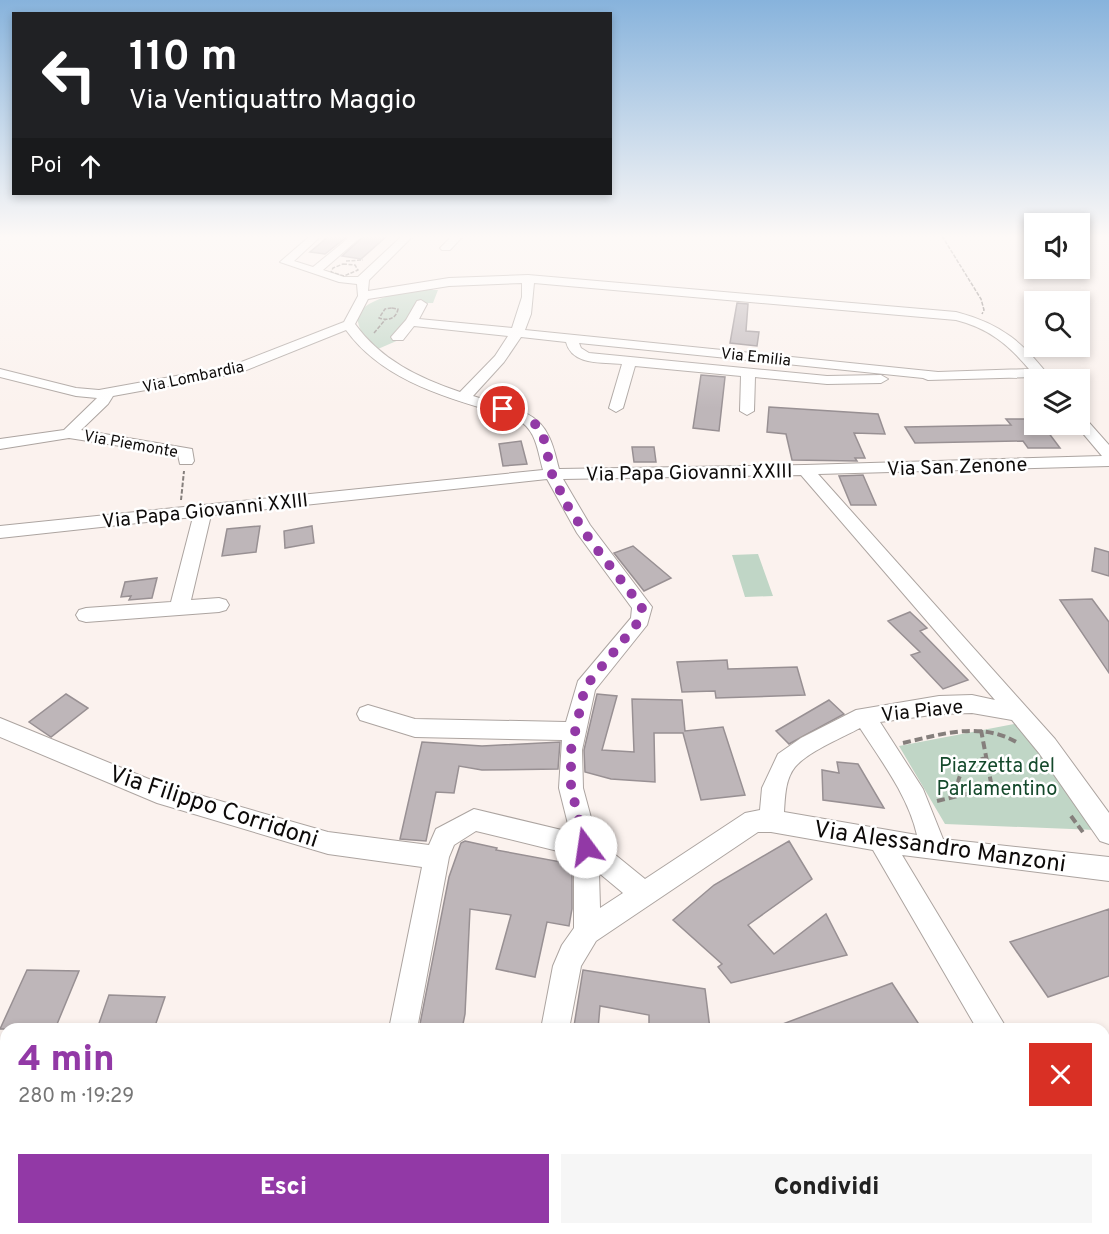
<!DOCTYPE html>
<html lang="it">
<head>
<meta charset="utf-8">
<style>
  :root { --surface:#fff; --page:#f6f6f6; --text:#222; --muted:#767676; --accent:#9239a6 }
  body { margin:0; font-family:Overpass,sans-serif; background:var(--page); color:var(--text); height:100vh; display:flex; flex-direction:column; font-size:22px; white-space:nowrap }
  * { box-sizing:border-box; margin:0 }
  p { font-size:20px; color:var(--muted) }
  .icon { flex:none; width:33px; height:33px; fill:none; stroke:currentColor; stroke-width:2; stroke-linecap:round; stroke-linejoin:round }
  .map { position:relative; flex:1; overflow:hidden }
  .side { position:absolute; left:0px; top:1023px; width:1110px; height:212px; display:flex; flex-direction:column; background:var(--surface); border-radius:18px 18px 0 0; box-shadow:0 3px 9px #0003 }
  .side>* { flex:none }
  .hud { position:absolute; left:12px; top:12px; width:600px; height:183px; border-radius:0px; box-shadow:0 3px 9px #0003; background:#202124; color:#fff; overflow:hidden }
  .fabs { position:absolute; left:1024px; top:213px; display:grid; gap:12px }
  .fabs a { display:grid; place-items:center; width:66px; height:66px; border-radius:0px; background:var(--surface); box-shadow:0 3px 9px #0003; font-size:30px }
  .pin { position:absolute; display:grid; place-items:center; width:51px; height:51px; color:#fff; margin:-26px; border:3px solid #fff; border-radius:50%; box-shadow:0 2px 6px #0007 }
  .me { position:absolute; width:66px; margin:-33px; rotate:346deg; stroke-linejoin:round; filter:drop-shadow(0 0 4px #0008) }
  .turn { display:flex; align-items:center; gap:21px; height:126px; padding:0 18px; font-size:27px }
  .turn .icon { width:78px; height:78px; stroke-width:2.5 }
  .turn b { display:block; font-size:42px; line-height:51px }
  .then { display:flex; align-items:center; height:57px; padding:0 18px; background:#0003; gap:12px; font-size:22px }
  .round { display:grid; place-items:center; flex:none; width:63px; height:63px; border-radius:0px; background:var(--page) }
  .overview { display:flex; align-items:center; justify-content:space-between; height:102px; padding:0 18px }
  h1 { font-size:36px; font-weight:800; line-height:45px; color:var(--accent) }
  .cta { display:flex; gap:12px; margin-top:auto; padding:12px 18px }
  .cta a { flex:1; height:69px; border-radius:0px; background:var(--accent); color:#fff; font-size:24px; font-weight:800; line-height:69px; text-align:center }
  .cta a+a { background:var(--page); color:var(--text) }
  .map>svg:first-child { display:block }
  .green { fill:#c0d6c6 }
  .building { fill:#beb6b9; stroke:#989093; stroke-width:1.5 }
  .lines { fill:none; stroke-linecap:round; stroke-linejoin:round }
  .minor-casing { stroke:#aca4a0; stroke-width:2 }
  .path-far2 { stroke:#857f7c; stroke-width:1.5; stroke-dasharray:4 1.5; stroke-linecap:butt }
  .path-far1 { stroke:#857f7c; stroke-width:2; stroke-dasharray:4.5 2; stroke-linecap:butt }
  .path { stroke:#857f7c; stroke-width:4; stroke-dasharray:8 4; stroke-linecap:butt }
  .minor { fill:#fff; fill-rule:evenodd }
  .route { stroke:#9239a6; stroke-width:10; stroke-dasharray:0 18 }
  .labels { text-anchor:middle; stroke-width:5; stroke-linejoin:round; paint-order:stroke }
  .far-street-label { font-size:16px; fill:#0e0b0a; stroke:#fff }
  .street-label { font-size:20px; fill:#0e0b0a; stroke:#fff }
  .park-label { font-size:20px; fill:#14492b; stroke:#fff }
  .near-street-label { font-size:24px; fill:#0e0b0a; stroke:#fff }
</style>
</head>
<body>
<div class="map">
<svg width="1109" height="1234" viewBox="0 0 1109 1234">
  <rect width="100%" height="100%" fill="#fbf2ee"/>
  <!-- green -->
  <path class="green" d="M431,287l2,3h5l-5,13h-14l-18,36 -23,10c-8,-8 -18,-15 -20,-27 -5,-24 57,-32 73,-35z
    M758,554l15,42 -28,1 -13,-42z
    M1019,723l77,107 -151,-6 -46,-78z"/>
  <!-- building -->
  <path class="building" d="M329,236h19l-23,18 -15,-2z
    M364,236h23l-26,23 -19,-3z
    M737,303l11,1 -2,27 13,1 -2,14 -27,-3z
    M701,375l24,2 -6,54 -26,-3z
    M769,407l109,7 7,20 -31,-1 11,25h-10l2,3 -65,-1 -6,-26 -19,-2z
    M1006,419h29v5h7l18,24h-32l-5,-7 -108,2 -10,-16 106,-2z
    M521,441l6,23 -24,2 -4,-22z
    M632,447h22l2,15h-22z
    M863,475l13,30h-25l-12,-29z
    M260,526l-4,26 -34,4 5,-27z
    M312,526l2,17 -29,5 -1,-17z
    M633,546l38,32 -27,13 -30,-38z
    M1095,548l14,4v24l-17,-5z
    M157,578l-5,20 -23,2 2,-4 -10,1 4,-15z
    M1092,599l17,23v51l-49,-73z
    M910,612l17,16 -7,3 48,49 -25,9 -32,-34 9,-3 -32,-31z
    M727,660l1,9 69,-2 8,28 -89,3 -1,-7 -33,1 -5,-30z
    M66,694l22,14 -37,29 -22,-15z
    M597,694l20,2 -15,54 32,2 -2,-53 50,1 3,31 38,-4 22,68 -44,5 -18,-67h-29l1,49 -44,-3 -26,-7 -1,-22z
    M829,700l15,14 -55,30 -13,-13z
    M422,742l60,4 78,-4 -2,27 -76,1 -23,-4 -5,27 -18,-1 -10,49 -26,-2z
    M837,762l21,2 26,44 -61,-8 -1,-30 17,3z
    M465,841l32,7 -1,2 76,14v45l-3,17 -22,-4 -12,55 -39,-8 15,-54 -41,-6 -5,105 -3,15h-43l30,-152 12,-34z
    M789,841l23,38 -64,46 26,29 52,-40 21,41 -116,28 -13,-16 4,-3 -49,-44 41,-35z
    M1109,909v67l-61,21 -38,-55z
    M27,970l52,1 -24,58h-55z
    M583,970l122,19 5,40h-61v-14l-49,-9 -2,23 -24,-3z
    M892,983l30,46h-149l-1,-1z
    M109,995l56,2 -11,32h-57z"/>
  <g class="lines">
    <!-- minor casing -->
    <g class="minor-casing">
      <path id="minor" d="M310,236h11l-27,25 19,6 38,-31h11l-39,34 21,7h14l44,-41h11l-44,44 -1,11 81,-13 79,-3 428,37c46,12 68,31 96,68h-15l-2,-3 -107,3 -5,-2 -344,-35 2,5 8,5 238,23 54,-1 7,4 -7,4 -54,1 -72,-7 -1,34 -7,4 -7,-4 1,-35 -106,-10 -12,42 -7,4 -7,-4 13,-44c-19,-2 -50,2 -56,-22l-45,-5 -17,25 -31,34c27,9 64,12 76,41 5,10 7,21 10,32l246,-4 297,-9 -27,-32h5v-7l5,1 24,27v21l-291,8 237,265 54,74v31l-9,-3 -61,-88 -27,-33 -40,-7 -33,1 -59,8 43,67 20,50 166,18v24l-207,-26 105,174h-30l-104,-179 -102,-18h-13l-162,109 -15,25 -12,63h-28l12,-63 9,-21 12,-17v-73l-98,-24 -22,14 -5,12 -32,172h-28l33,-162 -94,-13 -171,-51 -157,-66v-19l161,66 167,48 101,13 7,-16 38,-20 96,23 -11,-44 3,-48 -147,-3 -55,-17 -3,-6 3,-6 8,-3 47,14 151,3 12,-41 53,-63 1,-10 -55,-75 -30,-54 -336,36 -20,85 28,-2 7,2 3,5 -3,5 -7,2 -133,10 -7,-2 -3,-5 3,-5 7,-2 85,-6 22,-85 -193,21v-12l543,-56c-6,-21 -6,-39 -26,-51 -62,-20 -131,-34 -171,-89l-107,43 -126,23 -5,8 -27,26 111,19 2,12 -2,3h-12l-2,-9 -109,-17 -69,11v-10l64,-9 33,-32 -21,-2 -76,-19v-8l76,19 23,2 132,-24 113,-44 14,-26 -1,-12 -18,-2 -59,-20zM522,283v14l-10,31 -93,-9 8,-15 -6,-4 -4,1 -11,19 -15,17 2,3h10l11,-14 94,10 -13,20 -35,36c-41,-14 -79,-32 -105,-68l13,-25 81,-13zM534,283l422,37c32,8 52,24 73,49l-91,3 -413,-42 6,-16zM801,475l194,225 -23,-5 -33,1 -83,14 -55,28 -23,16 -16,34 -2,22 -15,3 -100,66 -48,-39 -14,-52 -1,-38 13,-60 52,-65 5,-18 -62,-82 -27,-46zM860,728c22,34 48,68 57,107l-133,-23c1,-14 1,-33 11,-45 14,-16 47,-29 65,-39zM599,873l24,20 -23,15z
        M452,236h11l-13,14h-8l-2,-2z
        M57,1228h53l-3,6h-52z
        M626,1228h39l2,6h-38z"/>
    </g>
    <!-- path-far2 -->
    <path class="path-far2" d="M942,236l39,63 3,11 -2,4
      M346,261l17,-1
      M343,264l12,1 3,5 -14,6 -13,-4 2,-4z
      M392,308l6,1c-2,10 -10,12 -19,9l6,-9z
      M374,333l11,-13"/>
    <!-- path-far1 -->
    <path class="path-far1" d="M181,500l3,-29"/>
    <!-- path -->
    <path class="path" d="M903,743c39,-9 78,-22 115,0
      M958,796c-3,-22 7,-33 28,-38
      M937,801l55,-13 -11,-58
      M1071,816l14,19"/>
    <!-- minor -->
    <use href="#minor" class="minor"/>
  </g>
  <!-- sky -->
  <linearGradient id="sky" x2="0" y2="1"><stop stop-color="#87b3dc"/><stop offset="0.58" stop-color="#fdf9f7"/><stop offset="1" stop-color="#fdf9f7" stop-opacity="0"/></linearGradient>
  <rect width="1109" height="408" fill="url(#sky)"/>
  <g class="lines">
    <!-- route -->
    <path class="route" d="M503,409l28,11 11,11 10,43 15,31 25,38 50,64 -2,13 -55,67 -14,63v38l15,59"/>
  </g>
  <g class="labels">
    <!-- far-street labels -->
    <g class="far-street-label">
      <text transform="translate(756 356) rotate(6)" y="6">Via Emilia</text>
      <text transform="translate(193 376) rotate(-12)" y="6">Via Lombardia</text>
      <text transform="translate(131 443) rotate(10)" y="6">Via Piemonte</text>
    </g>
    <!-- street labels -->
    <g class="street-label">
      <text transform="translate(957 466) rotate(-2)" y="7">Via San Zenone</text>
      <text transform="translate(689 472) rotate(-1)" y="7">Via Papa Giovanni XXIII</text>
      <text transform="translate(205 510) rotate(-6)" y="7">Via Papa Giovanni XXIII</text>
      <text transform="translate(922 710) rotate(-6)" y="7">Via Piave</text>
    </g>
    <!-- park labels -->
    <g class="park-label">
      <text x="997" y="772">Piazzetta del<tspan x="997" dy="23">Parlamentino</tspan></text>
    </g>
    <!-- near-street labels -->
    <g class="near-street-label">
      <text transform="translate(214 806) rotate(18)" y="8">Via Filippo Corridoni</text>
      <text transform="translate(940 846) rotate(8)" y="8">Via Alessandro Manzoni</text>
    </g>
  </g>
</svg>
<div class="fabs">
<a><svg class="icon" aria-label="sound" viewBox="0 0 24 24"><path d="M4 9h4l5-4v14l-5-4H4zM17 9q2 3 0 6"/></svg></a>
<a><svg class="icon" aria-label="search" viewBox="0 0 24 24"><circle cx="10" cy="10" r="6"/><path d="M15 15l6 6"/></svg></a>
<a><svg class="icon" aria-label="layers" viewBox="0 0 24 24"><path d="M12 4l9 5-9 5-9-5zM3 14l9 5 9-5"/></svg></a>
</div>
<div class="pin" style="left:503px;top:409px;background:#d93025"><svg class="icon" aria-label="arrive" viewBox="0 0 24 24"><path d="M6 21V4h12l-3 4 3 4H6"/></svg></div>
<svg class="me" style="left:586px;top:847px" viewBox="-20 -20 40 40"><circle r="19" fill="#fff"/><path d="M0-13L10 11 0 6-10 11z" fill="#9239a6"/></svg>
<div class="hud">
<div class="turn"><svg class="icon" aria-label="left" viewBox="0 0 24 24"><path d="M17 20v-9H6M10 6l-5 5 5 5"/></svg><div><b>110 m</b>Via Ventiquattro Maggio</div></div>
<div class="then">Poi<svg class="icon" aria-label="ahead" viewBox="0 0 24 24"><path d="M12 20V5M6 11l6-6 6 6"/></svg></div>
</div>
<section class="side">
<div class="overview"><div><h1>4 min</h1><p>280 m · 19:29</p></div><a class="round" style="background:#d93025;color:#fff"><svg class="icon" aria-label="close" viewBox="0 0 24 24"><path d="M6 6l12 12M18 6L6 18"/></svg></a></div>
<div class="cta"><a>Esci</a><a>Condividi</a></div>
</section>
</div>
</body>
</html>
